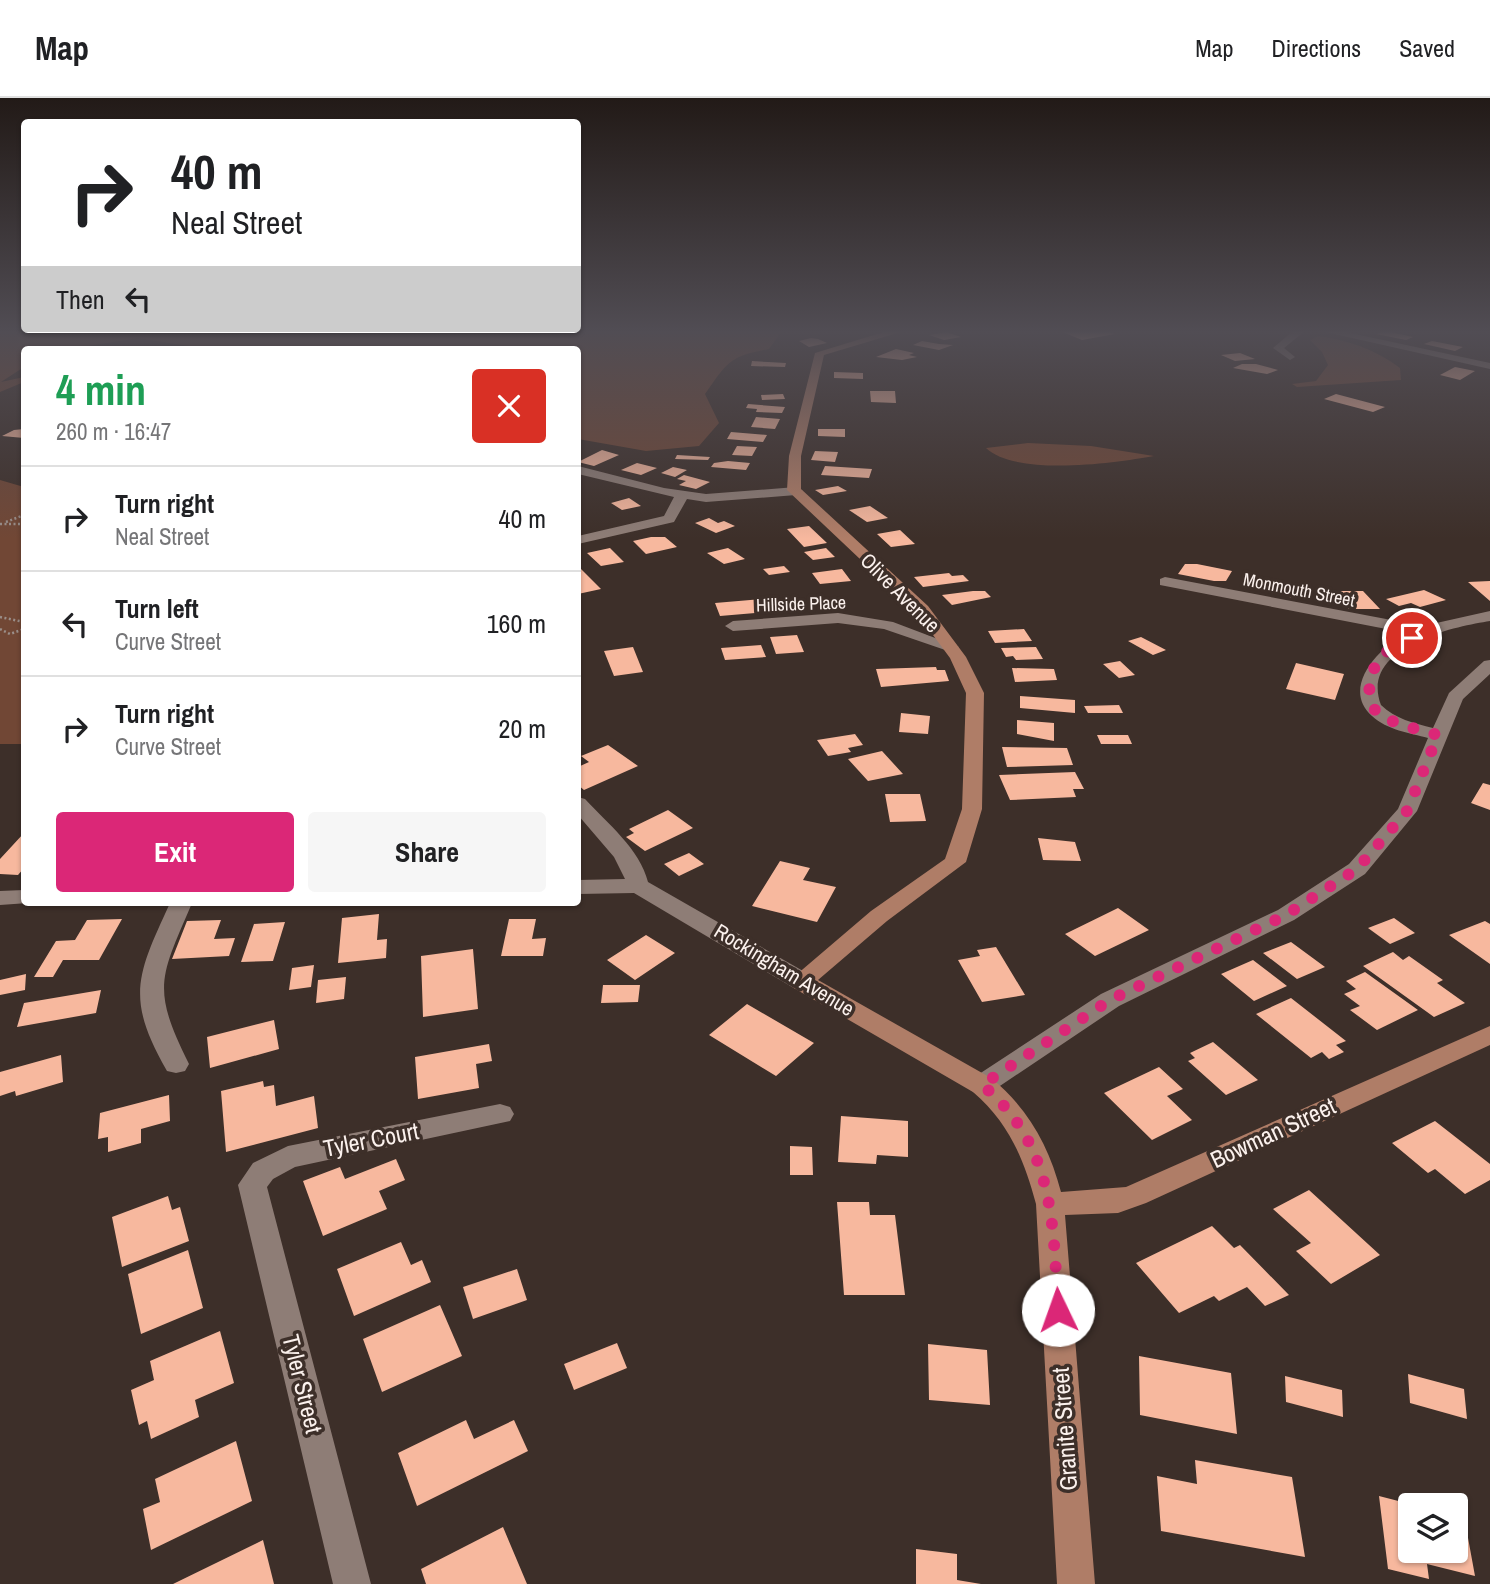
<!DOCTYPE html>
<html lang="en">
<head>
<meta charset="utf-8">
<style>
  :root { --surface:#fff; --page:#f6f6f6; --text:#202124; --muted:#757577; --line:#e0e0e0; --accent:#db2777 }
  body { margin:0; font-family:"Archivo Narrow",sans-serif; background:var(--page); color:var(--text); height:100vh; display:flex; flex-direction:column; font-size:26px; white-space:nowrap }
  * { box-sizing:border-box; margin:0 }
  p { font-size:23px; color:var(--muted) }
  .icon { flex:none; width:38px; height:38px; fill:none; stroke:currentColor; stroke-width:2; stroke-linecap:round; stroke-linejoin:round }
  .map { position:relative; flex:1; overflow:hidden }
  .sheet { position:absolute; left:21px; top:248px; width:560px; height:560px; display:flex; flex-direction:column; background:var(--surface); border-radius:7px; box-shadow:0 2px 5px #0004 }
  .sheet>* { flex:none }
  .top-card { position:absolute; left:21px; top:21px; width:560px; height:214px; border-radius:7px; box-shadow:0 2px 5px #0004; background:#fff; color:var(--text); overflow:hidden }
  .buttons { position:absolute; left:1398px; top:1395px; display:grid; gap:14px }
  .buttons a { display:grid; place-items:center; width:70px; height:70px; border-radius:7px; background:var(--surface); box-shadow:0 2px 5px #0004; font-size:35px }
  .pin { position:absolute; display:grid; place-items:center; width:60px; height:60px; color:#fff; margin:-30px; border:4px solid #fff; border-radius:50%; box-shadow:0 2px 7px #0007 }
  .me { position:absolute; width:77px; margin:-38px; rotate:357deg; stroke-linejoin:round; filter:drop-shadow(0 0 5px #0008) }
  .turn { display:flex; align-items:center; gap:24px; height:147px; padding:0 35px; font-size:32px }
  .turn .icon { width:91px; height:91px; stroke-width:2.5 }
  .turn b { display:block; font-size:49px; line-height:60px }
  .then { display:flex; align-items:center; height:66px; padding:0 35px; background:#0003; gap:14px; font-size:26px }
  .round { display:grid; place-items:center; flex:none; width:74px; height:74px; border-radius:7px; background:var(--page) }
  .headline { display:flex; align-items:center; justify-content:space-between; height:119px; padding:0 35px }
  h1 { font-size:42px; font-weight:800; line-height:52px; color:#1e9e55 }
  .button { display:flex; gap:14px; margin-top:auto; padding:14px 35px }
  .button a { flex:1; height:80px; border-radius:7px; background:var(--accent); color:#fff; font-size:28px; font-weight:800; line-height:80px; text-align:center }
  .button a+a { background:var(--page); color:var(--text) }
  ul { padding:0; list-style:none }
  li { display:flex; align-items:center; gap:21px; height:105px; padding:0 35px; border-top:2px solid var(--line) }
  li div { flex:1 }
  li b { display:block; font-size:26px }
  li em { font-style:normal }
  header { display:flex; align-items:center; gap:42px; box-sizing:border-box; height:98px; padding:0 35px; background:var(--surface); border-bottom:2px solid var(--line) }
  header strong { font-size:33px }
  nav { display:flex; gap:38px; margin-inline-start:auto; font-size:24px }
  .map>svg:first-child { display:block }
  .green { fill:#714735 }
  .building { fill:#f7b89e }
  .lines { fill:none; stroke-linecap:round; stroke-linejoin:round }
  .path { stroke:#9b8f8a; stroke-width:2.5; stroke-dasharray:2 2.5; stroke-linecap:butt }
  .street { fill:#8e7d76; fill-rule:evenodd }
  .secondary { fill:#af7d67; fill-rule:evenodd }
  .route { stroke:#db2777; stroke-width:12; stroke-dasharray:0 21.6 }
  .labels { text-anchor:middle; stroke-width:7; stroke-linejoin:round; paint-order:stroke }
  .far-street-label { font-size:18px; fill:#fbf1ed; stroke:#3d2f29 }
  .street-label { font-size:21px; fill:#fbf1ed; stroke:#3d2f29 }
  .near-street-label { font-size:24px; fill:#fbf1ed; stroke:#3d2f29 }
</style>
</head>
<body>
<header>
<strong>Map</strong>
<nav><a>Map</a><a>Directions</a><a>Saved</a></nav>
</header>
<div class="map">
<svg width="1490" height="1486" viewBox="0 0 1490 1486">
  <rect width="100%" height="100%" fill="#3d2f29"/>
  <!-- green -->
  <path class="green" d="M0,233h782l-13,18c-39,7 -41,12 -64,45l14,29 -20,23 -53,5 -68,-12v-89h-389l-1,-4 -50,-8 -75,12h-39v17l-23,15 23,-5v5l-24,10z
    M1318,238c31,4 58,14 82,32l1,12 -104,7 -5,-3 24,-3 12,-16 -6,-13 -12,-12z
    M1028,345l63,3 63,10c-39,7 -137,21 -168,-8z
    M0,382l24,7v257h-24z"/>
  <!-- building -->
  <path class="building" d="M1060,233h47l8,3 -33,6z
    M1386,233l27,6 -7,3 -30,-6z
    M946,234l15,5 -17,3 -15,-5z
    M811,240l7,1 9,4 -18,4 -10,-6z
    M922,243l17,3 14,1 -14,5 -26,-5z
    M1432,243l31,6 -8,4 -31,-7z
    M896,251l18,4 -5,2 8,2 -15,3 -26,-3z
    M1240,255l15,6 -20,2 -14,-6z
    M752,263l16,1 18,1 -1,4 -34,-1z
    M1242,266h14l22,6 -11,4 -34,-6z
    M1455,269l20,4 -15,9 -20,-5z
    M834,274l29,1v6l-29,-1z
    M870,293h25l1,12 -25,-1z
    M783,296l2,5 -23,1 -1,-5z
    M1336,296l49,13 -12,5 -49,-13z
    M748,306l37,3 -3,6 -26,-1 1,-3 -11,-1z
    M756,319l24,2 -5,10 -24,-2z
    M24,331v9l-22,-2 12,-6z
    M818,331h27v8l-27,-1z
    M731,334l36,3 -4,7 -36,-3z
    M737,348l20,1 -5,9 -20,-1z
    M602,352l17,5 -25,11 -16,-4z
    M815,353l23,1 -3,10 -24,-2z
    M677,357l33,2 -2,3 -33,-1z
    M728,363l22,2 -4,7 -35,-3 3,-4z
    M637,365l20,5 -16,7 -20,-5z
    M825,368l47,3 -3,9 -48,-3z
    M673,369l14,3 -12,7 -14,-4z
    M684,377l26,7 -14,7 -17,-4 7,-4 -9,-2z
    M838,388l9,5 -24,4 -8,-5z
    M629,400l12,8 -19,4 -11,-7z
    M870,408l18,12 -21,4 -18,-12z
    M709,420l9,5 6,-2 11,5 -19,7 -21,-10z
    M809,428l18,17 -23,4 -17,-18z
    M900,432l15,14 -24,3 -14,-13z
    M651,439h14l12,10 -31,7 -13,-13z
    M610,450l14,14 -23,4 -14,-13z
    M728,450l17,11 -21,5 -17,-11z
    M826,450l9,9 -22,3 -9,-8z
    M1185,466h12l35,7 -6,10h-12l-36,-7z
    M784,468l6,6 -21,3 -6,-6z
    M581,471l20,20 -23,5v-24z
    M842,471l9,12 -31,3 -8,-11z
    M949,475l3,3 11,-1 6,6 -46,6 -9,-10z
    M1267,483l37,7 -5,11 -38,-8z
    M1490,483v20l-22,-19z
    M1424,492l22,10 -26,7 -9,-4 -12,3 -13,-7z
    M973,493h12l6,6 -39,8 -10,-10z
    M1333,493h30l17,18h-31z
    M762,501l6,13 -48,4 -5,-13z
    M1024,531l8,12 -37,2 -7,-12z
    M797,537l7,17 -28,2 -6,-17z
    M1141,539l25,13 -13,5 -25,-14z
    M761,547l5,12 -41,3 -4,-12z
    M633,549l10,25 -29,4 -10,-25z
    M1036,549l7,12 -27,1 -3,-4 -7,1 -5,-9z
    M1120,563l15,14 -16,3 -16,-14z
    M1296,565l48,11 -9,26 -49,-11z
    M936,569l1,3h8l4,11 -68,6 -5,-18z
    M1012,570l42,1 3,11 -42,2z
    M1020,598l55,4v13l-55,-5z
    M1119,607l4,8h-35l-4,-7z
    M901,615l29,3 -2,18 -29,-2z
    M1017,622l37,3v18l-37,-7z
    M855,636l8,11 -15,3 3,4 -23,4 -11,-16z
    M1097,637h31l4,9h-31z
    M608,647l30,21 -54,24 -6,-5v-18l11,-5 -8,-6z
    M1002,649l65,1 6,17 -66,2z
    M882,653l21,23 -35,7 -20,-22z
    M1075,674l9,17h-11l3,8 -66,3 -11,-25z
    M1483,685l7,2v25l-19,-7z
    M885,696h35l6,27 -36,1z
    M668,712l25,18 -48,23 -19,-14 8,-4 -5,-4z
    M24,735v35l-6,7 -18,-1v-15z
    M1038,740l37,4 6,19 -38,-1z
    M689,755l15,11 -25,12 -15,-12z
    M780,763l30,7 -7,12 33,7 -19,35 -65,-16z
    M1118,810l31,22 -54,26 -30,-22z
    M379,816l-2,26 10,-1 -1,19 -48,5 4,-45z
    M1394,820l21,15 -25,11 -22,-16z
    M122,821l-23,41h-36l-10,17h-19l22,-36 19,-1 12,-20z
    M509,821h27l-4,20 14,-1 -3,18h-42z
    M221,822l-7,19 21,-1 -6,18 -57,3 15,-38z
    M1485,823l5,3v40l-41,-29z
    M285,824l-12,39 -32,1 13,-38z
    M646,837l29,18 -40,27 -28,-20z
    M1291,844l34,25 -28,12 -34,-26z
    M996,849l29,48 -43,7 -24,-42 22,-4 -3,-6z
    M473,851l5,60 -55,8 -2,-61z
    M1393,854l10,8 6,-4 34,24 -6,3 28,20 -31,14 -71,-51z
    M1253,862l34,26 -33,15 -33,-27z
    M314,867l-3,22 -22,3 3,-22z
    M1365,874l53,38 -41,20 -27,-20 10,-4 -16,-12 12,-5 -10,-8z
    M26,876l-1,16 -25,5v-15z
    M346,879l-2,22 -28,4 2,-23z
    M603,887h37l-2,17 -37,1z
    M101,892l-5,23 -79,14 7,-24z
    M1291,900l55,43 -10,4 8,7 -15,7 -7,-7 -11,6 -55,-44z
    M747,906l67,39 -38,33 -67,-41z
    M274,922l5,29 -69,19 -3,-31z
    M1213,944l45,38 -32,15 -38,-34 7,-3 -5,-5z
    M489,946l3,17 -16,3 3,24 -61,11 -3,-42z
    M61,957l2,27 -47,14 -1,-5 -15,5v-24z
    M1159,969l24,22 -16,7 25,24 -40,20 -48,-47z
    M263,983l1,6 10,-2 2,21 38,-10 4,32 -92,24 -5,-61z
    M169,997l1,26 -29,8v14l-33,9v-15l-10,2 2,-26z
    M841,1018l67,5v36l-31,-2 -1,9 -38,-2z
    M1435,1023l55,43v16l-25,14 -30,-25 -7,4 -36,-30z
    M790,1048l22,1 1,28h-23z
    M396,1061l9,21 -26,11 8,18 -64,27 -20,-55 37,-14 5,12z
    M1309,1092l71,65 -49,29 -35,-33 15,-8 -38,-34z
    M168,1098l4,14 8,-3 9,34 -67,26 -10,-50z
    M837,1104h32l1,13h25l10,80h-61z
    M1212,1128l22,22 6,-3 49,50 -24,11 -18,-19 -28,14 -5,-5 -35,17 -43,-50z
    M401,1144l10,23 11,-5 9,22 -77,34 -17,-47z
    M188,1152l15,58 -62,26 -13,-60z
    M517,1171l10,31 -54,19 -10,-32z
    M440,1207l22,51 -80,36 -19,-53z
    M220,1233l14,52 -39,17 4,17 -48,22 -4,-18 -8,4 -8,-35 23,-10 -4,-19z
    M617,1245l10,25 -53,22 -10,-26z
    M928,1246l59,6 3,55 -61,-5z
    M1139,1258l92,17 6,61 -97,-19z
    M1408,1276l56,15 3,30 -57,-16z
    M1285,1278l57,14 1,27 -57,-15z
    M466,1322l8,19 40,-19 14,31 -111,55 -19,-53z
    M236,1343l16,60 -101,49 -8,-41 17,-7 -5,-23z
    M1195,1362l97,17 13,80 -144,-26 -4,-55 40,8z
    M1379,1398l31,8v46h46v-36l8,2 11,60 -48,-12 2,15 -41,-10z
    M503,1429l24,57h-101l-5,-15z
    M263,1442l11,44h-101z
    M916,1451l41,5v26l24,4h-65z"/>
  <g class="lines">
    <!-- path -->
    <path class="path" d="M6,424l18,-7
      M0,426h24
      M0,519l24,5
      M0,531l10,5 14,-5"/>
    <!-- street -->
    <path class="street" d="M1293,233h12l-21,17 11,9 -5,3 -17,-12z
      M1321,233h20l149,32v6z
      M578,368l86,22 42,6 90,-7 7,4 -7,4 -90,7 -19,-3 -13,23 -96,22v-8l86,-20 10,-19 -96,-23z
      M1165,479l258,49 67,-15v10c-38,6 -131,26 -109,84 14,14 33,18 52,23l16,-35 35,-32 6,-1v14l-27,25 -46,112 -52,63 -71,46 -175,86 -128,86 -9,3 -9,-3 -4,-7 4,-7 128,-84 177,-84 71,-46 49,-55 30,-71c-18,-5 -41,-8 -56,-22 -32,-28 8,-70 35,-83l-247,-48v-6z
      M838,515l55,9 66,25 -8,5 -67,-23 -46,-6 -105,8 -8,-5 8,-5z
      M578,699l7,2c22,24 55,50 63,83l162,93 3,6 -3,6h-18l-158,-94 -56,1v-14l47,-1 -11,-22 -36,-42z
      M24,792v13h4l-28,2v-14z
      M170,805h22c-32,75 -41,85 -3,161l-4,7 -9,2 -9,-2c-42,-73 -30,-96 3,-168z
      M500,1006l10,3 4,7 -4,7 -215,46 -22,12 -6,8 104,397h-38l-95,-399 15,-22 35,-17z"/>
    <!-- secondary -->
    <path class="secondary" d="M887,233h17l-80,24 -23,101v33l127,117 38,51 18,36 -2,116 -16,53 -79,59 -69,59 173,98c37,30 58,68 70,114l65,-5 364,-161v19l-344,158 -28,10 -53,2 30,369h-38l-21,-380c-12,-45 -27,-81 -63,-112l-181,-105 -3,-6 82,-70 74,-52 17,-50 4,-116 -16,-35 -34,-46 -129,-122 2,-34 26,-103z"/>
  </g>
  <!-- sky -->
  <linearGradient id="sky" x2="0" y2="1"><stop stop-color="#221a17"/><stop offset="0.53" stop-color="#514d54"/><stop offset="1" stop-color="#514d54" stop-opacity="0"/></linearGradient>
  <rect width="1490" height="441" fill="url(#sky)"/>
  <g class="lines">
    <!-- route -->
    <path class="route" d="M1058,1212c-5,-86 -3,-165 -76,-225l128,-85 176,-85 71,-46 50,-58 31,-76c-19,-6 -46,-10 -62,-24 -13,-13 -5,-45 7,-56 7,-7 20,-12 29,-17"/>
  </g>
  <g class="labels">
    <!-- far-street labels -->
    <g class="far-street-label">
      <text transform="translate(1299 492) rotate(11)" y="6">Monmouth Street</text>
      <text transform="translate(801 506) rotate(-2)" y="6">Hillside Place</text>
    </g>
    <!-- street labels -->
    <g class="street-label">
      <text transform="translate(900 495) rotate(45)" y="7">Olive Avenue</text>
      <text transform="translate(784 872) rotate(31)" y="7">Rockingham Avenue</text>
    </g>
    <!-- near-street labels -->
    <g class="near-street-label">
      <text transform="translate(1273 1035) rotate(-25)" y="8">Bowman Street</text>
      <text transform="translate(371 1042) rotate(-11)" y="8">Tyler Court</text>
      <text transform="translate(302 1286) rotate(76)" y="8">Tyler Street</text>
      <text transform="translate(1065 1331) rotate(-94)" y="8">Granite Street</text>
    </g>
  </g>
</svg>
<div class="buttons">
<a><svg class="icon" aria-label="layers" viewBox="0 0 24 24"><path d="M12 4l9 5-9 5-9-5zM3 14l9 5 9-5"/></svg></a>
</div>
<div class="pin" style="left:1412px;top:540px;background:#d93025"><svg class="icon" aria-label="arrive" viewBox="0 0 24 24"><path d="M6 21V4h12l-3 4 3 4H6"/></svg></div>
<svg class="me" style="left:1058px;top:1212px" viewBox="-20 -20 40 40"><circle r="19" fill="#fff"/><path d="M0-13L10 11 0 6-10 11z" fill="#db2777"/></svg>
<div class="top-card">
<div class="turn"><svg class="icon" aria-label="right" viewBox="0 0 24 24"><path d="M7 20v-9h11M14 6l5 5-5 5"/></svg><div><b>40 m</b>Neal Street</div></div>
<div class="then">Then<svg class="icon" aria-label="left" viewBox="0 0 24 24"><path d="M17 20v-9H6M10 6l-5 5 5 5"/></svg></div>
</div>
<section class="sheet">
<div class="headline"><div><h1>4 min</h1><p>260 m · 16:47</p></div><a class="round" style="background:#d93025;color:#fff"><svg class="icon" aria-label="close" viewBox="0 0 24 24"><path d="M6 6l12 12M18 6L6 18"/></svg></a></div>
<ul>
<li><svg class="icon" aria-label="right" viewBox="0 0 24 24"><path d="M7 20v-9h11M14 6l5 5-5 5"/></svg><div><b>Turn right</b><p>Neal Street</p></div><em>40 m</em></li>
<li><svg class="icon" aria-label="left" viewBox="0 0 24 24"><path d="M17 20v-9H6M10 6l-5 5 5 5"/></svg><div><b>Turn left</b><p>Curve Street</p></div><em>160 m</em></li>
<li><svg class="icon" aria-label="right" viewBox="0 0 24 24"><path d="M7 20v-9h11M14 6l5 5-5 5"/></svg><div><b>Turn right</b><p>Curve Street</p></div><em>20 m</em></li>
</ul>
<div class="button"><a>Exit</a><a>Share</a></div>
</section>
</div>
</body>
</html>
